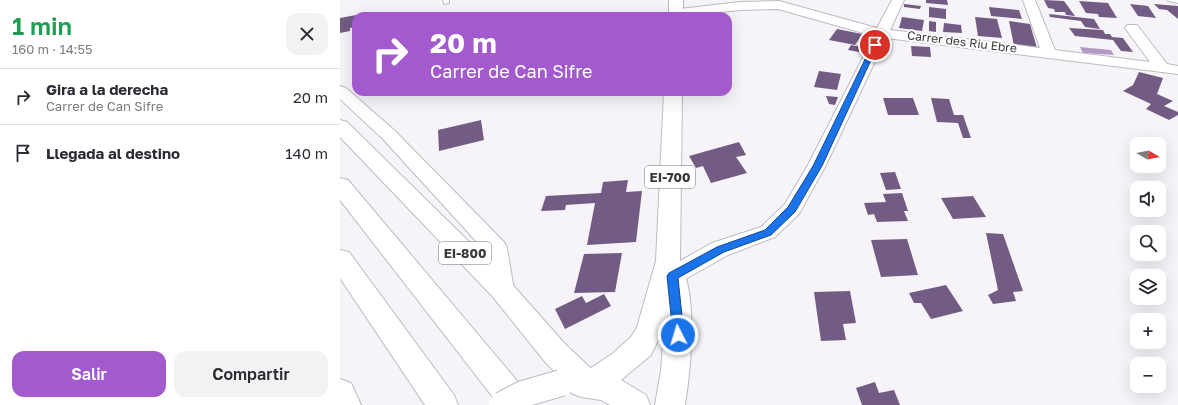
<!DOCTYPE html>
<html lang="es">
<head>
<meta charset="utf-8">
<style>
  :root { --surface:#fff; --page:#f2f2f3; --text:#2b2b33; --muted:#7c7c81; --line:#e1e1e2; --accent:#a25ace }
  body { margin:0; font-family:"Golos Text",sans-serif; background:var(--page); color:var(--text); height:100vh; display:flex; flex-direction:column; font-size:15px; white-space:nowrap }
  * { box-sizing:border-box; margin:0 }
  p { font-size:13px; color:var(--muted) }
  .icon { flex:none; width:22px; height:22px; fill:none; stroke:currentColor; stroke-width:2; stroke-linecap:round; stroke-linejoin:round }
  .map { position:relative; flex:1; overflow:hidden }
  .side { display:flex; flex-direction:column; background:var(--surface); width:340px }
  .side>* { flex:none }
  .guide { position:absolute; left:12px; top:12px; width:380px; height:84px; border-radius:12px; box-shadow:0 4px 16px #0002; background:#a25ace; color:#fff; overflow:hidden }
  .needle { width:26px; rotate:99deg }
  .buttons { position:absolute; left:790px; top:137px; display:grid; gap:8px }
  .buttons a { display:grid; place-items:center; width:36px; height:36px; border-radius:8px; background:var(--surface); box-shadow:0 4px 16px #0002; font-size:20px }
  .pin { position:absolute; display:grid; place-items:center; width:34px; height:34px; color:#fff; margin:-17px; border:2px solid #fff; border-radius:50%; box-shadow:0 1px 4px #0007 }
  .me { position:absolute; width:44px; margin:-22px; rotate:355deg; stroke-linejoin:round; filter:drop-shadow(0 0 3px #0008) }
  .turn { display:flex; align-items:center; gap:14px; height:84px; padding:0 12px; font-size:18px }
  .turn .icon { width:52px; height:52px; stroke-width:2.5 }
  .turn b { display:block; font-size:28px; line-height:34px }
  .round { display:grid; place-items:center; flex:none; width:42px; height:42px; border-radius:12px; background:var(--page) }
  .overview { display:flex; align-items:center; justify-content:space-between; height:68px; padding:0 12px }
  h1 { font-size:24px; font-weight:600; line-height:30px; color:#1e9e55 }
  .action { display:flex; gap:8px; margin-top:auto; padding:8px 12px }
  .action a { flex:1; height:46px; border-radius:12px; background:var(--accent); color:#fff; font-size:16px; font-weight:600; line-height:46px; text-align:center }
  .action a+a { background:var(--page); color:var(--text) }
  ul { padding:0; list-style:none }
  li { display:flex; align-items:center; gap:12px; height:56px; padding:0 12px; border-top:1px solid var(--line) }
  li div { flex:1 }
  li b { display:block; font-size:15px }
  li em { font-style:normal }
  main { display:flex; flex:1; min-height:0 }
  .map>svg:first-child { display:block }
  .water { fill:#b29ac4 }
  .building { fill:#735c83 }
  .lines { fill:none; stroke-linecap:round; stroke-linejoin:round }
  .lane-casing { stroke:#bdbbbf; stroke-width:2 }
  .street-casing { stroke:#bdbbbf; stroke-width:2 }
  .primary-casing { stroke:#bdbbbf; stroke-width:2 }
  .highway-casing { stroke:#bdbbbf; stroke-width:2 }
  .lane { fill:#fff; fill-rule:evenodd }
  .street { fill:#fff; fill-rule:evenodd }
  .primary { fill:#fff; fill-rule:evenodd }
  .highway { fill:#fff; fill-rule:evenodd }
  .primary-bridge-casing { stroke:#bdbbbf; stroke-width:28; stroke-linecap:butt }
  .primary-bridge { stroke:#fff; stroke-width:26 }
  .route { fill:#1a73e8; stroke:#114b97 }
  .labels { text-anchor:middle; stroke-width:4; stroke-linejoin:round; paint-order:stroke }
  .far-street-label { font-size:12px; fill:#3b3a3b; stroke:#fff }
  .shield { fill:#fff; stroke:#767576; stroke-width:1 }
  .shield-label { font-size:13px; font-weight:bold; fill:#3b3a3b }
</style>
</head>
<body>
<main>
<section class="side">
<div class="overview"><div><h1>1 min</h1><p>160 m · 14:55</p></div><a class="round"><svg class="icon" aria-label="close" viewBox="0 0 24 24"><path d="M6 6l12 12M18 6L6 18"/></svg></a></div>
<ul>
<li><svg class="icon" aria-label="right" viewBox="0 0 24 24"><path d="M7 20v-9h11M14 6l5 5-5 5"/></svg><div><b>Gira a la derecha</b><p>Carrer de Can Sifre</p></div><em>20 m</em></li>
<li><svg class="icon" aria-label="arrive" viewBox="0 0 24 24"><path d="M6 21V4h12l-3 4 3 4H6"/></svg><div><b>Llegada al destino</b></div><em>140 m</em></li>
</ul>
<div class="action"><a>Salir</a><a>Compartir</a></div>
</section>
<div class="map">
<svg width="838" height="405" viewBox="0 0 838 405">
  <rect width="100%" height="100%" fill="#f7f4f9"/>
  <!-- water -->
  <path class="water" d="M740,47l31,3 3,5 -31,-2z"/>
  <!-- building -->
  <path class="building" d="M586,0h21l1,5 -22,-2z
    M704,0l20,1 11,15 -9,-1 -1,-3h-10l-1,-3 -6,-1z
    M739,1l29,2 9,15 -18,-1 -1,-3 -12,-1z
    M564,4l17,2 -1,3 -16,-2z
    M790,4l18,2 8,12 -18,-2z
    M814,4l24,2v13l-11,-9 -8,-1z
    M589,7l17,2v10l-17,-2z
    M649,7l30,3 3,9 -31,-3z
    M709,14l45,5 6,10 -15,-2 -4,-6 -31,-4z
    M16,15v12l-6,1v3l-10,2v-15z
    M562,17l22,3 -2,11 -23,-3z
    M635,17l22,2 5,19 -24,-2z
    M589,21l7,1v10l-7,-1z
    M669,21l21,3 7,24 -23,-2z
    M604,23l17,2 1,8 -19,-1z
    M729,28l34,2 2,4h5l2,3 11,1 10,14 -12,-1 -8,-11 -38,-4z
    M497,29l25,5 -7,11 -26,-5z
    M511,45l11,2 -3,5 -11,-2z
    M571,46l19,1 1,10 -19,-1z
    M479,71l22,3 -4,16 -23,-3z
    M799,72l24,6 -6,16 16,7 -9,5 14,6v3l-9,5 -23,-11 5,-5 -28,-13 10,-6z
    M486,96l12,1 -3,8 -6,-1z
    M543,98h30l6,17h-31z
    M591,98l18,1 5,16h9l8,23h-8l-5,-15 -21,-1z
    M141,120l3,20 -45,11 -1,-21z
    M399,142l7,13 -10,2 11,16 -36,10 -8,-17 -7,2 -7,-12z
    M555,172l6,17 -15,1 -6,-17z
    M288,180l-2,12 16,-1 -6,51 -49,3 8,-42 -29,2 -1,5 -24,1 5,-15 55,-3 2,-11z
    M562,193l6,18h-4l4,10 -31,1 -3,-8 -6,1 -4,-12 22,-1 -3,-8z
    M633,196l13,21 -33,2 -12,-21z
    M646,233l17,1 20,57 -10,1 3,9 -23,3 -5,-9 10,-5z
    M567,239l11,36 -37,2 -10,-37z
    M282,253l-7,39 -41,1 10,-39z
    M606,285l17,26 -32,8 -10,-16h-7l-5,-10z
    M510,291l6,32 -13,1 3,16 -25,1 -7,-49z
    M264,294l7,12 -46,23 -10,-20 27,-13 4,7z
    M535,382l4,11 15,-3 6,15h-38l-6,-17z"/>
  <g class="lines">
    <!-- lane casing -->
    <g class="lane-casing">
      <path id="lane" d="M103,0h6v3l-5,1z
        M828,0h10v3l-9,-2z"/>
    </g>
    <!-- street casing -->
    <g class="street-casing">
      <path id="street" d="M552,0h12l-14,30 150,18 -17,-48h12l20,50 95,12 -25,-34 2,-3h10l30,39 11,2v8l-292,-36 -60,127 -27,49 -24,23 -47,18 -48,27 -8,3 -8,-3 -3,-6 3,-6 48,-27 49,-16 24,-23 23,-39 66,-129 -96,-27 -38,1 -56,6h-13l-1,-3 1,-3 69,-8 39,-1 98,27z
        M0,86l6,2 49,43 109,111 3,6 7,42 -4,7 -8,2 -8,-2 -4,-7 -5,-39 -102,-112 -43,-40z"/>
    </g>
    <!-- primary casing -->
    <g class="primary-casing">
      <path id="primary" d="M329,0h14v16h-14z
        M324,92h18l-2,170c18,35 11,105 5,143h-30l6,-34 3,-43 -13,27 -30,25 25,15 4,10h-40l-9,-5 -20,-3 -10,-4 -5,-10 5,-10 10,-4 7,1 24,-16 19,-17 6,-10 19,-66z"/>
    </g>
    <!-- highway casing -->
    <g class="highway-casing">
      <path id="highway" d="M0,120l7,2 164,161 55,62 30,28 5,10 -5,10 -10,4 -10,-4 -30,-30 -53,-66 -153,-160z
        M0,178l8,2 181,215 4,10h-34l-159,-205z
        M0,250l9,2 105,143 4,10h-33l-85,-127z
        M0,379l11,4 10,22h-21z"/>
    </g>
    <!-- lane -->
    <use href="#lane" class="lane"/>
    <!-- street -->
    <use href="#street" class="street"/>
    <!-- primary -->
    <use href="#primary" class="primary"/>
    <!-- highway -->
    <use href="#highway" class="highway"/>
    <!-- primary-bridge casing -->
    <g class="primary-bridge-casing">
      <path id="primary-bridge" d="M162,405l21,-11 38,-11"/>
    </g>
    <!-- primary-bridge -->
    <use href="#primary-bridge" class="primary-bridge"/>
  </g>
  <!-- route -->
  <path class="route" d="M533,43l5,2 -56,121 -27,46 -24,23 -47,17 -46,26 6,57 -1,4 -5,1 -4,-1 -1,-4 -6,-59 2,-3 48,-26 48,-17 23,-23 25,-41z"/>
  <g class="labels">
    <!-- far-street labels -->
    <g class="far-street-label">
      <text transform="translate(622 42) rotate(7)" y="4">Carrer des Riu Ebre</text>
    </g>
    <!-- shield labels -->
    <g class="shield">
      <rect x="305" y="166" width="50" height="22" rx="3"/>
      <rect x="99" y="242" width="52" height="22" rx="3"/>
    </g>
    <g class="shield-label">
      <text x="330" y="182">EI-700</text>
      <text x="125" y="258">EI-800</text>
    </g>
  </g>
</svg>
<div class="buttons">
<a><svg class="needle" viewBox="-14 -14 28 28"><path d="M0-13l5 13h-10z" fill="#e53935"/><path d="M0 13l5-13h-10z" fill="#7c7c81"/></svg></a>
<a><svg class="icon" aria-label="sound" viewBox="0 0 24 24"><path d="M4 9h4l5-4v14l-5-4H4zM17 9q2 3 0 6"/></svg></a>
<a><svg class="icon" aria-label="search" viewBox="0 0 24 24"><circle cx="10" cy="10" r="6"/><path d="M15 15l6 6"/></svg></a>
<a><svg class="icon" aria-label="layers" viewBox="0 0 24 24"><path d="M12 4l9 5-9 5-9-5zM3 14l9 5 9-5"/></svg></a>
<a>+</a>
<a>−</a>
</div>
<div class="pin" style="left:535px;top:45px;background:#d93025"><svg class="icon" aria-label="arrive" viewBox="0 0 24 24"><path d="M6 21V4h12l-3 4 3 4H6"/></svg></div>
<svg class="me" style="left:338px;top:335px" viewBox="-20 -20 40 40"><circle r="17" fill="#1a73e8" stroke="#fff" stroke-width="3"/><path d="M0-11L8 9 0 5-8 9z" fill="#fff"/></svg>
<div class="guide">
<div class="turn"><svg class="icon" aria-label="right" viewBox="0 0 24 24"><path d="M7 20v-9h11M14 6l5 5-5 5"/></svg><div><b>20 m</b>Carrer de Can Sifre</div></div>
</div>
</div>
</main>
</body>
</html>
